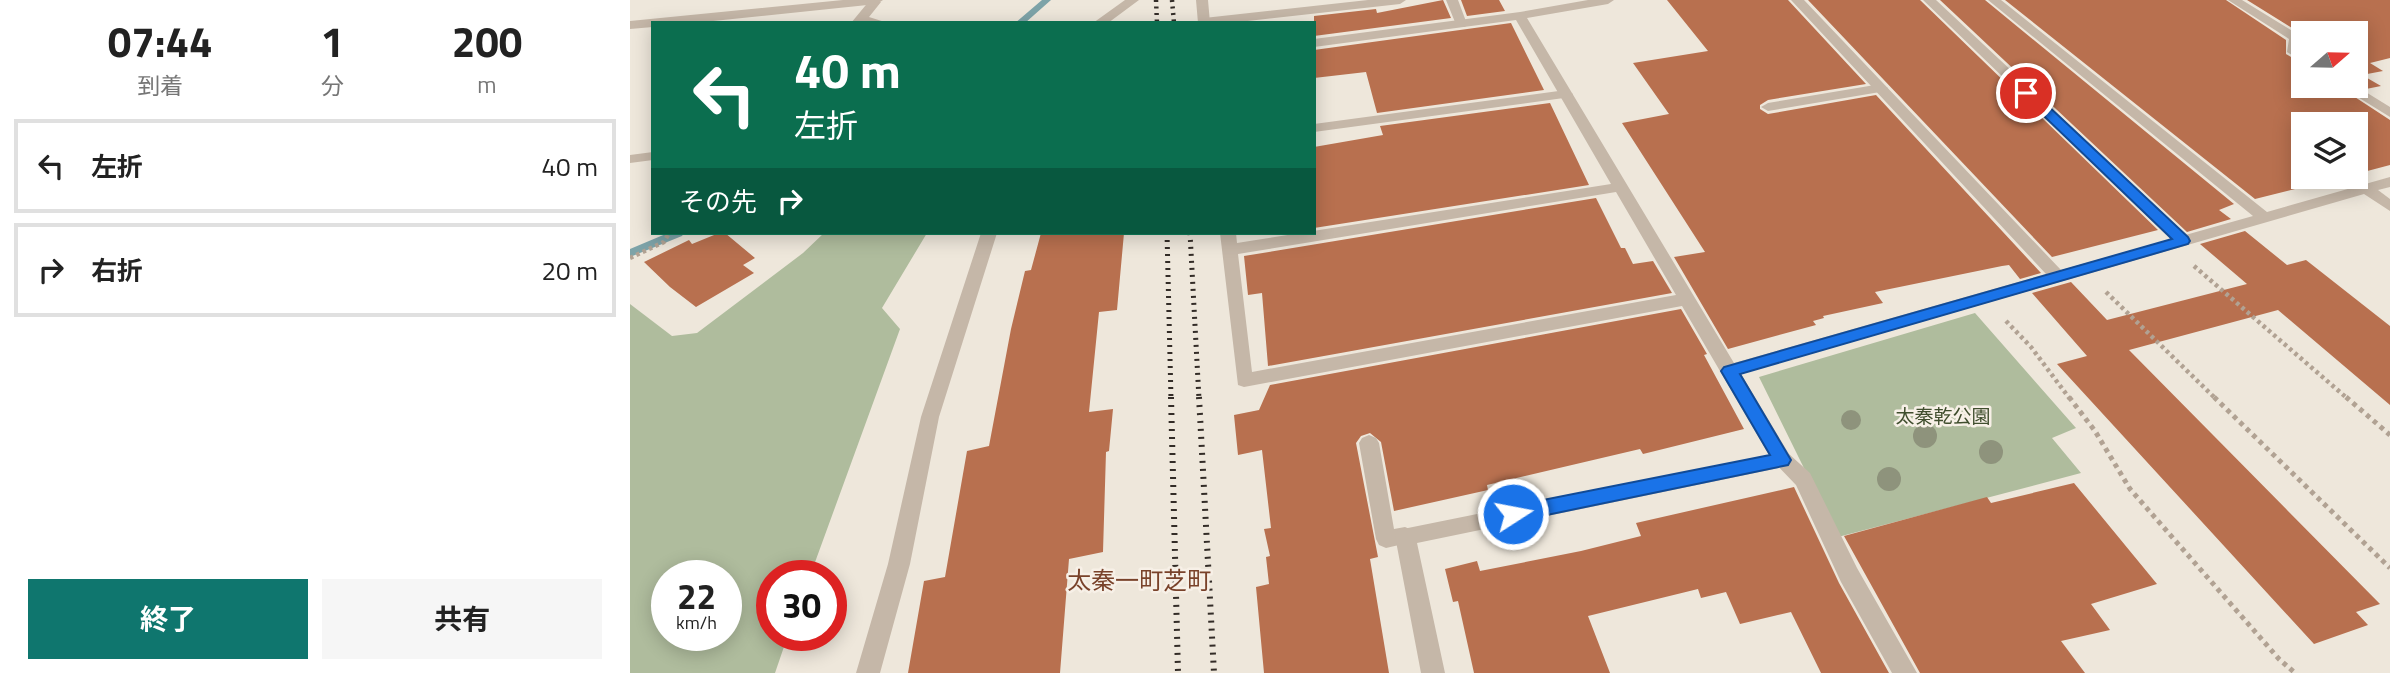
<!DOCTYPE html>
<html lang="ja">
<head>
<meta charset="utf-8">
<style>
  :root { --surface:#fff; --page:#f6f6f6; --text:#222; --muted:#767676; --line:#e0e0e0; --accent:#0f766e }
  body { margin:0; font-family:"Titillium Web","Noto Sans JP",sans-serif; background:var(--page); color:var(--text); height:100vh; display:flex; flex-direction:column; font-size:26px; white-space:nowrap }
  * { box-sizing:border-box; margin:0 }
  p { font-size:23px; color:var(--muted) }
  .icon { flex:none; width:38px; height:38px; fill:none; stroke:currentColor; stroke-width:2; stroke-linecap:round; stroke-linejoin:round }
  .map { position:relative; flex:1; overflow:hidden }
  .side { display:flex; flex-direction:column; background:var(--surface); width:630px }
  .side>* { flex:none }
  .top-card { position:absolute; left:21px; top:21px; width:665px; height:214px; border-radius:0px; box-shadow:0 4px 18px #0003; background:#0b6e4f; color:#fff; overflow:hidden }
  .needle { width:46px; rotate:70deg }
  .fabs { position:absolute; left:1661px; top:21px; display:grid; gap:14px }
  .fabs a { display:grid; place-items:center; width:77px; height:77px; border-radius:0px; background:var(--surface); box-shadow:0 4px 18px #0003; font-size:35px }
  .speed { position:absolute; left:21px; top:560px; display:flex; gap:14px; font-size:35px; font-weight:700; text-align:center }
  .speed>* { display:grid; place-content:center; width:91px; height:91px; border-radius:50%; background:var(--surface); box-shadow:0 4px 18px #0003; line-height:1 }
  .speed small { font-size:18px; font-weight:400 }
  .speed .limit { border:10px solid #d22; background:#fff; color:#111 }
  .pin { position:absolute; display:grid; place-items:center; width:60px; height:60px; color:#fff; margin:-30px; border:4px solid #fff; border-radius:50%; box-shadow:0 2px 7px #0007 }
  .me { position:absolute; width:77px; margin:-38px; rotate:79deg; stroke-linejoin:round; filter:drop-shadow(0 0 5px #0008) }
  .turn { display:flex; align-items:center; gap:24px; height:147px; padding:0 28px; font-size:32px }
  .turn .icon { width:91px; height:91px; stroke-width:2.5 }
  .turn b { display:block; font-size:49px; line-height:60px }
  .then { display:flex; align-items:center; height:66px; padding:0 28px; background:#0003; gap:14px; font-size:26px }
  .eta { display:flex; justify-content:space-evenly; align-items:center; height:119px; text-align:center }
  .eta b { font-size:42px; font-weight:700; line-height:49px }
  .action { display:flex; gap:14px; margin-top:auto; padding:14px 28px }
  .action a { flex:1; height:80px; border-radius:0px; background:var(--accent); color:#fff; font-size:28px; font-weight:700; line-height:80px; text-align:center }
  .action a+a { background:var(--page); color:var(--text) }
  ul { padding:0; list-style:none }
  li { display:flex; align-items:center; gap:21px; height:94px; margin:0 14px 10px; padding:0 14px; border:4px solid var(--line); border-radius:0px }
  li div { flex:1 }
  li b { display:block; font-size:26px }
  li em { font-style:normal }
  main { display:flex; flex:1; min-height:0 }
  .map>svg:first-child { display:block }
  .green { fill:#afbc9d; fill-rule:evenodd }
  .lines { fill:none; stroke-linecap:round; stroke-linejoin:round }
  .stream { fill:#7da3a8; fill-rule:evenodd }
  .building { fill:#b8704f }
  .path-far1 { stroke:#b1a293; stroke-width:4.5; stroke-dasharray:3.5 3.5; stroke-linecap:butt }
  .path { stroke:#b1a293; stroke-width:5; stroke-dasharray:4.5 4.5; stroke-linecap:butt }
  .lane { fill:#c5b7a8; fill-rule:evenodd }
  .street { fill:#c5b7a8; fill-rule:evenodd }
  .rail-far2 { stroke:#332c27; stroke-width:4.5; stroke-dasharray:2 4.5; stroke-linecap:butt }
  .rail-far1 { stroke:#332c27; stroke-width:5; stroke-dasharray:2 5; stroke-linecap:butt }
  .rail { stroke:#332c27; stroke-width:6; stroke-dasharray:2 6; stroke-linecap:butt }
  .tree { fill:#8e937c }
  .route { fill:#1a73e8; stroke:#114b97; stroke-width:2 }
  .labels { text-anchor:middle; stroke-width:5; stroke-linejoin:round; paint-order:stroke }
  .park-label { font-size:19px; fill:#404e2e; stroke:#f7f0e7 }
  .near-neighbourhood-label { font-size:24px; fill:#79422a; stroke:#f7f0e7 }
</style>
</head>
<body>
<main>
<section class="side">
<div class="eta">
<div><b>07:44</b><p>到着</p></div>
<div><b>1</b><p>分</p></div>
<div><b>200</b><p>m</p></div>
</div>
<ul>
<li><svg class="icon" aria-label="left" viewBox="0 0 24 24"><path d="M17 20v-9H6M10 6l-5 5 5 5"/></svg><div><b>左折</b></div><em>40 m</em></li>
<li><svg class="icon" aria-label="right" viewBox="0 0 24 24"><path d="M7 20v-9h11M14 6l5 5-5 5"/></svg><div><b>右折</b></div><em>20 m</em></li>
</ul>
<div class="action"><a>終了</a><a>共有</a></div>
</section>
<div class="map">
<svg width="1760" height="673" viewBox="0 0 1760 673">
  <rect width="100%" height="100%" fill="#eee7db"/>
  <!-- green -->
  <path class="green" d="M194,233h103l-45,75 18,21 -90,247h-38v59h16l-13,38h-145v-369l42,32 25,-3 106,-80zM37,576h59v59h-59z
    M1345,313l101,115 -24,10 29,35 -243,64 -79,-160z"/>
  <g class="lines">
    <!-- stream -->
    <path class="stream" d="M412,0h9l-26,23h-10z
      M38,233h16l-2,3 -52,21v-8z"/>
  </g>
  <!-- building -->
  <path class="building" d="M813,0l8,18 -137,18v-20l62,-7 1,4z
    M831,0h38l6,11 -38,5z
    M1037,0h121l78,84 -98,16 -8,5v4l8,5 108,-19 165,178 -21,6 -11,-14 -7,1 -127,26 8,11 -60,13 1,2 -11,3 3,4 -88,24 -54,-92 31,-5 -83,-129 47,-9 -36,-51 75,-12z
    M1178,0h112l238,230 -106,27z
    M1310,0h45l249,204 -15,6 12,9 -44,13z
    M1375,0h221l60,40v14l17,10v22h35l52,34v45l-34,9v-50h-53v53h40l-88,22z
    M1617,0h143v58l-20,5 13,8 -21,4 19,11 -15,3 -10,-6v-50h-53v11l-3,-11z
    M881,23l33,67 -167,23 -11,-41 -52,6v-28z
    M920,103l39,82 -275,43v-81l69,-12 -3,-9z
    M966,198l25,50h4l8,16 20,-3 19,32 -404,73 -6,-73 -14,2 -4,-39z
    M1615,231l42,34 19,-5 84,66v79l-112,-95 -149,40 251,254 -24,8 12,13 -54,19 -257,-280 30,-8 -55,-63 39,-11 36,38 140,-36 -47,-40z
    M89,233h6l30,25 -12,7 11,8 -58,34 -26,-20 -26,-25 45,-22 3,4z
    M411,233h83l-7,77 -18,2 -10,100 24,-3 -4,42 -3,1 -3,100 -34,7 -9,114h-152l16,-92 21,-4 22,-126 22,-5 22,-117 14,-58 6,-1z
    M1051,309l26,45 -3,1 40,74 -101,25 -3,-5 -153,36 1,5 -94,21 -13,-69 -11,-9 -9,3 -5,7 22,114 -8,2 19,114h-125l-8,-86 13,-3 -3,-27 4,-1 -6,-27 7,-1 -9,-78 -24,5 -4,-40 25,-5 11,-25z
    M1444,483l83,101 -66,20 19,26 -49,11 24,32h-165l-76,-137 143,-39 4,6z
    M1164,487l45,96 50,90h-68l-30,-61 -51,12 -14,-32 -25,6 -3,-9 -110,27 22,57h-136l-16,-72 -5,1 -8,-33 32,-8 3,10 101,-20 60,-15 -5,-13z"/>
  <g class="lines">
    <!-- path-far1 -->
    <path class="path-far1" d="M0,258l34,-16 5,-9
      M1564,266l154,133
      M1476,292l110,107
      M1376,321l25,26 39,52"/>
    <!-- path -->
    <path class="path" d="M1439,397l26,34 35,58 149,170 16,14
      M1584,397l176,171
      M1716,397l44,38"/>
    <!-- lane -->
    <path class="lane" d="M240,0l11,2 -12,15 19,6h-37z
      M738,0h38l-6,4 -170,19 -32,-1 6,-4z
      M816,0h12l9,24 -2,3h-8z
      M1293,0h13l253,237 2,4 -2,4h-12z
      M1251,84l7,4 -2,3 -118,20 -7,-4 7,-4z
      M936,90l7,4 -2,3 -257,35v-8z
      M23,152v8l-23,3v-8z
      M739,435l7,3 3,5 15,86 11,-2 7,3 3,6 -3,6 -26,6 -7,-3 -3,-6 -17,-96 3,-5z
      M1152,452l7,2 21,19 47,95 60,105h-25l-51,-91 -45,-97 -24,-25 3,-6z"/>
    <!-- street -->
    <path class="street" d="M213,0h40l-6,4 -183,19h-41v4l-23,2v-8z
      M495,0h14l-31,23h-15z
      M566,0h12l2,23h-12z
      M958,0h26l-6,4 -81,14 207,345 312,-89 -255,-274h13l257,270 192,-54 -265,-216h13l266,212 123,-35v10l-12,3 12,9v12l-26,-17 -623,180 48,80 3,6 -3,6 -372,77 28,130h-24l-26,-137 3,-6 371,-75 -87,-149 -438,81 -6,-2 -18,-152h16l1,10 374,-59 -95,-164 -202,27v-8l206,-27zM986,192l60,103 -424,77 -14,-118z
      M1598,0h14l57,35 4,27 -16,-10 2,-13z
      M1710,86h16l34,21v10z
      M351,233h16l-58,184 -29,147 -30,109h-24l32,-109 33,-147z"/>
    <!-- rail-far2 -->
    <path class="rail-far2" d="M526,0l1,23
      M542,0l2,23"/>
    <!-- rail-far1 -->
    <path class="rail-far1" d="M537,233l4,166
      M560,233l9,166"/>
    <!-- rail -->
    <path class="rail" d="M541,397l7,276
      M569,397l15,276"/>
  </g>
  <!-- trees -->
  <g class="tree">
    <circle cx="1221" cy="420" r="10"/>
    <circle cx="1295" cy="436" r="12"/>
    <circle cx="1361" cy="452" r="12"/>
    <circle cx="1259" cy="479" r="12"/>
  </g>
  <!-- route -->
  <path class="route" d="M1396,89l5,1 157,147 2,4 -2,3 -448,130 48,81 3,5 -3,5 -275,57 -7,-2 -2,-6 2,-5 7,-3 257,-51 -49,-84 3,-4 448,-128 -150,-144 -2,-2z"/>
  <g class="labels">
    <!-- park labels -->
    <g class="park-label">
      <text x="1313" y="423">太秦乾公園</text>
    </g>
    <!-- near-neighbourhood labels -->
    <g class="near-neighbourhood-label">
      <text x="509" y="589">太秦一町芝町</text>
    </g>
  </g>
</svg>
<div class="fabs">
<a><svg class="needle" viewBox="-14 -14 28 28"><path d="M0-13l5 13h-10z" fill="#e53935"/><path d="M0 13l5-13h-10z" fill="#767676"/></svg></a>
<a><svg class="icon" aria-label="layers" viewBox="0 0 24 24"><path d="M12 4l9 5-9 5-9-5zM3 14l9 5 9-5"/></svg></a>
</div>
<div class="speed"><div>22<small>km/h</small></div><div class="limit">30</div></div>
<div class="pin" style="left:1396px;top:93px;background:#d93025"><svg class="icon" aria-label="arrive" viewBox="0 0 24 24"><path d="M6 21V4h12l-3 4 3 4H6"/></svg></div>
<svg class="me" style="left:883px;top:514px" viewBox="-20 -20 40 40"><circle r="17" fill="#1a73e8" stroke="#fff" stroke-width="3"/><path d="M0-11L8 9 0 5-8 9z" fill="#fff"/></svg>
<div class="top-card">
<div class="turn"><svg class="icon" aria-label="left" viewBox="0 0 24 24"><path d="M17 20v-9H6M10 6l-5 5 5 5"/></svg><div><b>40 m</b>左折</div></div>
<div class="then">その先<svg class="icon" aria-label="right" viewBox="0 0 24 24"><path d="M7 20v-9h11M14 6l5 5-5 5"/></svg></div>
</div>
</div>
</main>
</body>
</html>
